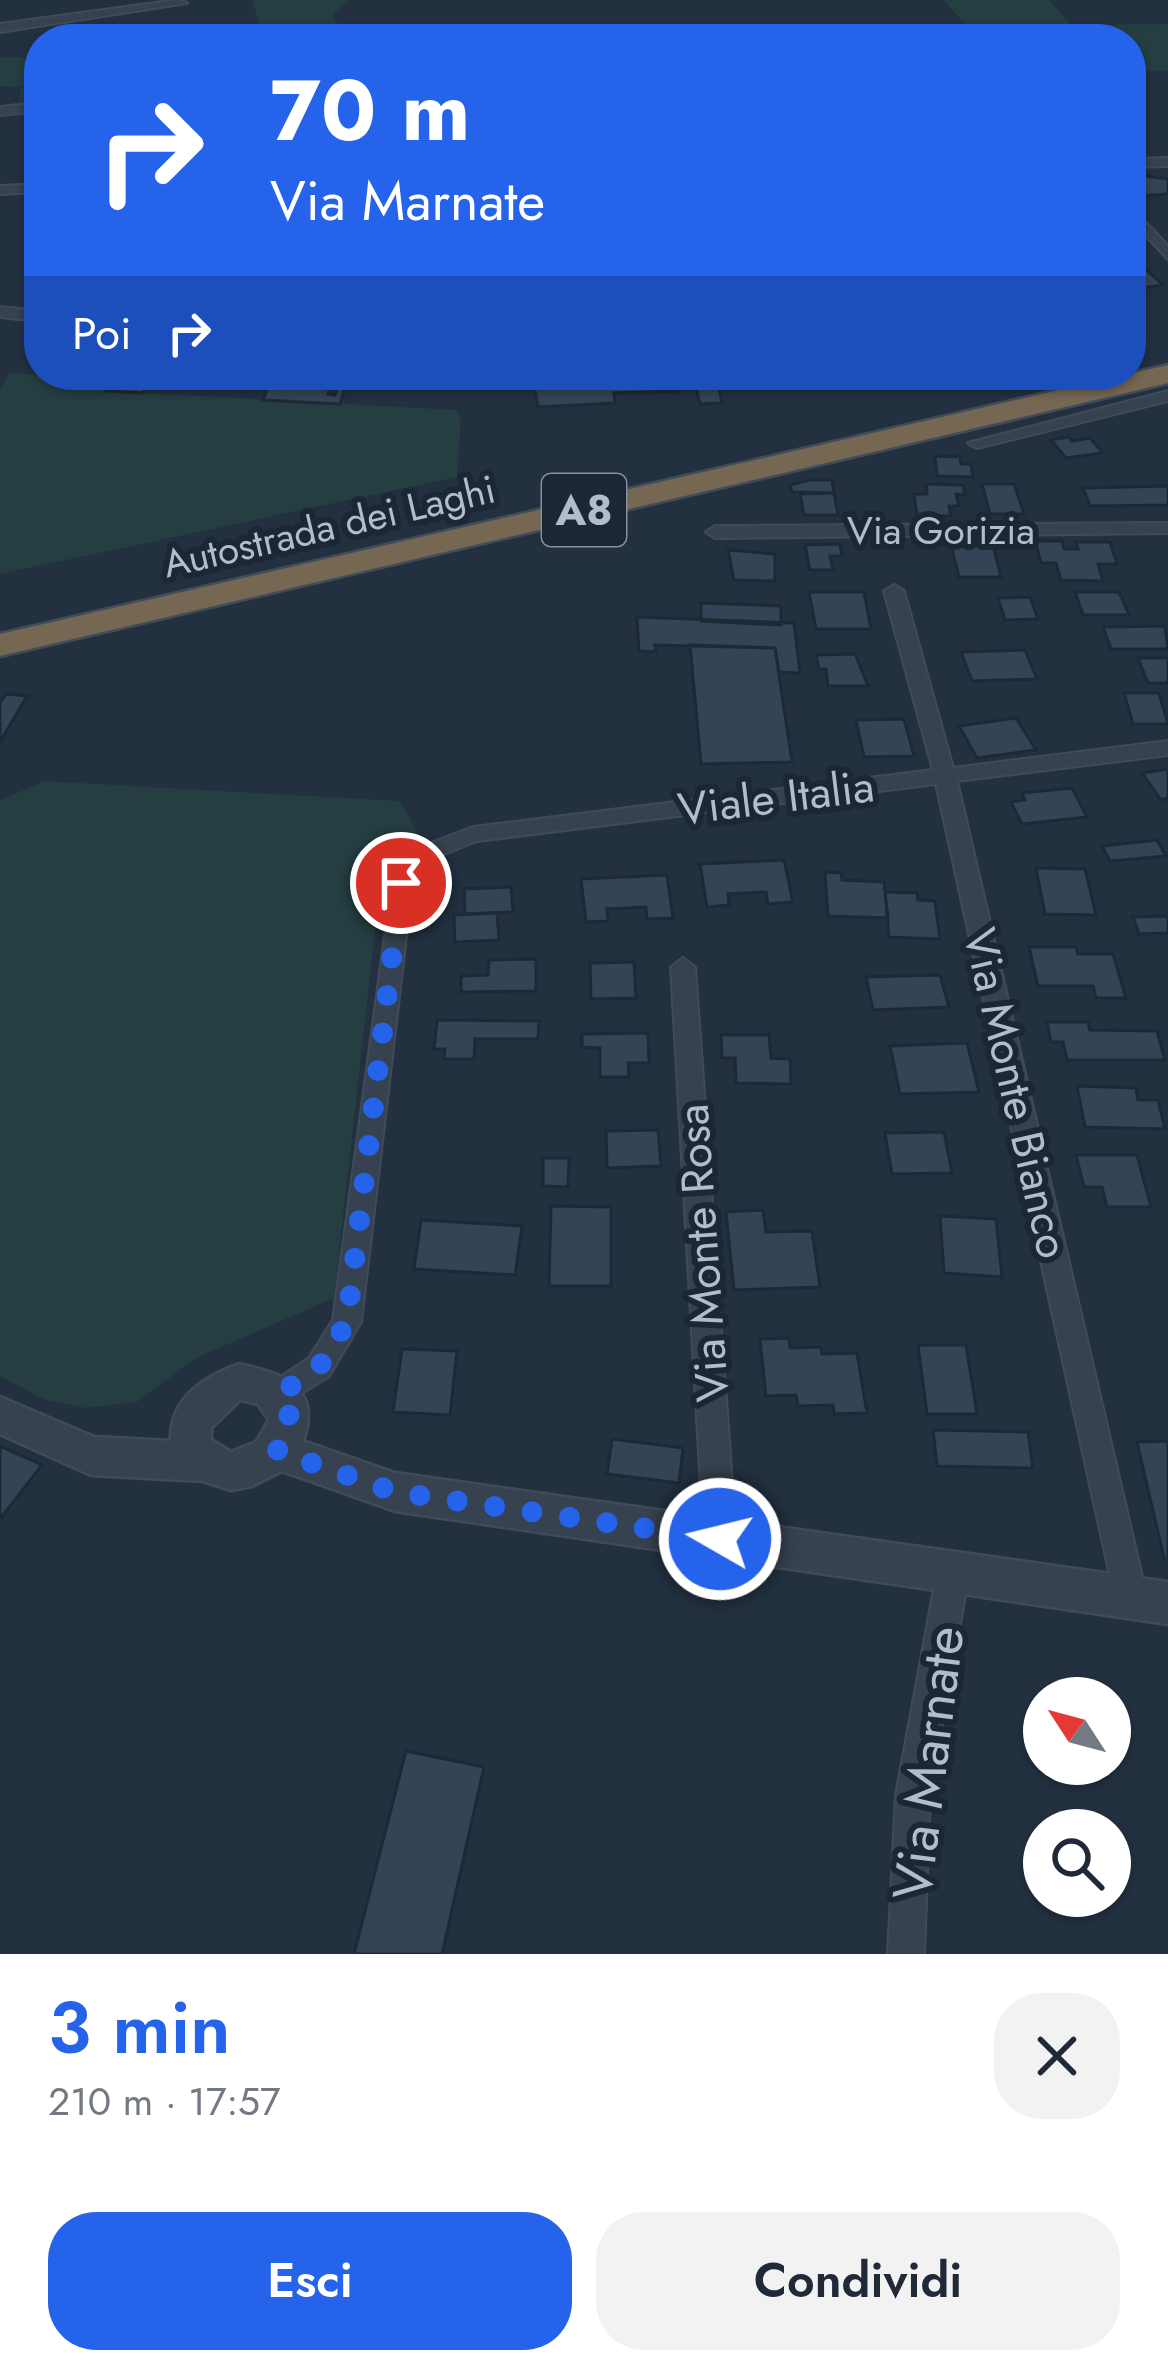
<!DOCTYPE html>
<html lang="it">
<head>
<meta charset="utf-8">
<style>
  :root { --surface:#fff; --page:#f2f2f3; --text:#1f2937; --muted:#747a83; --accent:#2563eb }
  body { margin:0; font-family:Jost,sans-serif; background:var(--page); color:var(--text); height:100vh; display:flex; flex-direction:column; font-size:45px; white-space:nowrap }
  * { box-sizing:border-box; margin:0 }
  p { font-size:39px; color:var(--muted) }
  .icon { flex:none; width:66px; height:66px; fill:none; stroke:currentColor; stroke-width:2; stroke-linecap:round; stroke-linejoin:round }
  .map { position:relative; height:1954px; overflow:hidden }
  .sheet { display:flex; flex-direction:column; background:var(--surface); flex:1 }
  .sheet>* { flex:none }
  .banner { position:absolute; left:24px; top:24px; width:1122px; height:366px; border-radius:48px; box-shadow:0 3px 9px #0004; background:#2563eb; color:#fff; overflow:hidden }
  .needle { width:78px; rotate:306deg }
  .fabs { position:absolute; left:1023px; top:1677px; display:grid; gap:24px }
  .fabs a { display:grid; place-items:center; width:108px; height:108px; border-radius:50%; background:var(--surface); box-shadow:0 3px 9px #0004; font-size:60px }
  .pin { position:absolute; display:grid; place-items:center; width:102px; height:102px; color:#fff; margin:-51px; border:6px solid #fff; border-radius:50%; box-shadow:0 3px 12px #0007 }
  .me { position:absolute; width:132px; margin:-66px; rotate:278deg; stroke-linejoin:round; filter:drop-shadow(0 0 9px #0008) }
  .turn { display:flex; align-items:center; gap:42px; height:252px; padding:0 48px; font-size:54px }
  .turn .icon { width:156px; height:156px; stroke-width:2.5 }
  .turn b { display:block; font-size:84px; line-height:102px }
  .then { display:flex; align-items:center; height:114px; padding:0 48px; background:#0003; gap:24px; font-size:45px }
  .round { display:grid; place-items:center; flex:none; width:126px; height:126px; border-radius:48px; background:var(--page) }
  .headline { display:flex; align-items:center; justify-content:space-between; height:204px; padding:0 48px }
  h1 { font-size:72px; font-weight:600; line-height:90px; color:var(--accent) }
  .primary-button { display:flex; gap:24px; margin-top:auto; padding:24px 48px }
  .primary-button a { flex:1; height:138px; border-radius:48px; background:var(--accent); color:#fff; font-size:48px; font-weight:600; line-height:138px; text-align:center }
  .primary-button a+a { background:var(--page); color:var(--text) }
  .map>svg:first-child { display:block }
  .green { fill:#243e41 }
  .building { fill:#344456; stroke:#1d2936; stroke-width:3 }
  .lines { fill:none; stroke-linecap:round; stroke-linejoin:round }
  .minor-casing { stroke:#3f4b58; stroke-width:4 }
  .tertiary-casing { stroke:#3f4b58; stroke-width:5 }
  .motorway-casing { stroke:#414c5a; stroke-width:5 }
  .minor { fill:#36424f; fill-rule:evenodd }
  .tertiary { fill:#36424f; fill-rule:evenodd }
  .motorway { fill:#766753; fill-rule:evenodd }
  .route { stroke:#2563eb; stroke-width:21; stroke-dasharray:0 37.8 }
  .labels { text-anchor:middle; stroke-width:12; stroke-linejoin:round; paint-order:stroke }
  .far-street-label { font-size:39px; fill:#b2bcca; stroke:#1b2734 }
  .shield { fill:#1b2734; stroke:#858f9d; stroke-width:3 }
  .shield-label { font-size:42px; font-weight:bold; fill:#b2bcca }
  .street-label { font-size:45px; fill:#b2bcca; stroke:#1b2734 }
  .near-street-label { font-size:54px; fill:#b2bcca; stroke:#1b2734 }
</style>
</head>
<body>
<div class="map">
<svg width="1168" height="1954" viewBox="0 0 1168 1954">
  <rect width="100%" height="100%" fill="#223040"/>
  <!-- green -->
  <path class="green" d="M252,0h98l-17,14 3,8c65,30 151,13 221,11l2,6h-335l35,-15z
    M943,0h106l22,25 97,-1v47h-37v-32h-152z
    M0,57l34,1 5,48h-21l3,-19 -21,-1z
    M10,373l103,5 -6,13 349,19 5,9 -4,58 -457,97v-185z
    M45,781l355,20 18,31 -37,46 -47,420 -138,60 -59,44 -51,6 -41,-8 -45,-24v-576z"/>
  <!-- building -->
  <path class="building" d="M1131,174l37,5v15l-30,2z
    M1131,256l32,29 -31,4z
    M534,376l242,-1 1,2 -243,9z
    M113,378l21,1h16l-7,14 -38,-2z
    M717,378l5,25 -22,1 -6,-25z
    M676,382l2,9 -64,2 1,10 -77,4 -4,-21z
    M268,386l62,3 -2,5 7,1 3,-8 7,1 -5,16 -77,-4z
    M1069,437l3,4 18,-3 13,15 -37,5 -15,-18z
    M935,456l25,1 1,7h10l2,13 -36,-1z
    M810,480h22l2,13 -42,-1 -2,-7z
    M926,484l37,1 2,10 -9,-1 3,12h-10l2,10 -34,-1 -3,-21h13z
    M982,484h32l10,30h-34z
    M1168,486v19l-78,1 -7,-18z
    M834,493l4,22h-34l-4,-21z
    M1035,541h27l2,8h14l-2,-7h34l7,22h-19l5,17 -42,-1 -5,-17h-15z
    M950,542h42l9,35h-42z
    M840,544l2,12h-12l3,14h-23l-5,-25z
    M728,550l47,4v27l-41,-1z
    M809,592h55l7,37h-55z
    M1075,592h44l10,23h-46z
    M1030,597l8,22 -33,1 -7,-22z
    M701,603l80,3v19l-80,-4z
    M637,617l157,6 6,50 -21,-1 -4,-24 -120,-3 1,7 -17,-1z
    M1165,626l3,23h-57l-8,-22z
    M690,645l85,3 17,114 -91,2z
    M1025,650l12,29 -65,2 -11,-29z
    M855,654l13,32h-40l-2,-17h-7l-3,-14z
    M1138,658h30v25h-20z
    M1124,693h35l9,31h-35z
    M6,694l21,2 -27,46v-39z
    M1016,718l20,32 -59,8 -18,-32z
    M904,719l10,37 -50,1 -8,-37z
    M1168,769v29l-7,2 -19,-27z
    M1072,788l15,29 -65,7 -11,-22 14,-2 -3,-7z
    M1157,840l9,16 -56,5 -8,-15z
    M784,860l9,42 -25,2 -2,-12 -38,2 1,11 -22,2 -7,-43z
    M1036,868l49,1 11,46 -51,-1z
    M825,872l16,1 1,7 42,2 4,36 -60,-2z
    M667,875l6,43 -26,1 -1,-12 -39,2 1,12 -22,1 -5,-43z
    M511,887l2,25 -48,2 -1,-25z
    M885,892l32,1 1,7 17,1 5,38 -51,-2z
    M497,913l2,27 -44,2 -1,-27z
    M1168,916v17l-29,1 -6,-17z
    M1029,947h47l2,7h35l13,44h-30l-3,-12h-55z
    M536,959v32l-75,1v-16l27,-1 1,-15z
    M634,962l2,36 -45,1 -1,-36z
    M940,975l9,32 -76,3 -7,-33z
    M437,1020l102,1 -1,18h-63l-1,20h-30l1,-10h-11z
    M1047,1022h41l2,8 67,1 8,29h-98l-4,-18h-12z
    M648,1033l1,30h-21l1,14h-29v-29l-18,-1v-13z
    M721,1035h48l2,23 19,1 1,25 -55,-1 -1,-25h-13z
    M967,1043l12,49 -79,2 -10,-48z
    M1077,1086l59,2 2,12h20l7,29 -80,-2z
    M658,1130l3,36 -54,2 -1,-37z
    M944,1132l8,41 -60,1 -7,-41z
    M1076,1155h61l14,52h-44l-5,-20h-18z
    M543,1158h26l-1,29 -25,-1z
    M551,1206l60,1v79h-62z
    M763,1210l3,22 46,-1 8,56 -86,3 -8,-78z
    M940,1216l56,3 6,58 -58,-4z
    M421,1220l101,6 -7,49 -101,-6z
    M789,1338l1,10 31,-1 1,7 35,-1 10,60 -33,1 -1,-9 -35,1 -2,-11 -30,1 -6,-57z
    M918,1345h48l11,69h-50z
    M402,1349l55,2 -7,64 -57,-3z
    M933,1430l95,2 5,36 -96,-2z
    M612,1439l71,9 -4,35 -72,-9z
    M1168,1441v117h-4l-27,-116z
    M0,1446l42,19 -42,54z
    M406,1751l78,16 -42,187h-88z"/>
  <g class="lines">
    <!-- minor casing -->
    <g class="minor-casing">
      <path id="minor" d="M177,0l10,3 -187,29v-8z
        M39,103v8l-39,4v-8z
        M1168,158v8l-37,1v-8z
        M39,184v8l-39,2v-8z
        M1131,207l37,39v13l-37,-39z
        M0,307l39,4v10l-39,-4z
        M1168,391v10l-191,47 -9,-5z
        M1168,523v10l-453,5 -9,-6 9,-6z
        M894,585l10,6 49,177 215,-27v14l-211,26 190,817 -5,11 -11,4 -11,-4 -5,-11 -179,-814 -459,57 -38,15 -27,29 -51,437 -32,54 -50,31 -10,-4 -5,-9 5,-9 40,-27 24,-38 60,-443 30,-31 50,-19 460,-57 -49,-179z
        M683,958l12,9 41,572 -5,10 -11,5 -11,-5 -5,-10 -33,-572z
        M953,1558l11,4 5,11 -39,222 -6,159h-36l8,-159 41,-222 5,-11z"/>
    </g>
    <!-- tertiary casing -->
    <g class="tertiary-casing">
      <path id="tertiary" d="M239,1364c45,10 83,23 64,77l92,32 773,109v42l-773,-113 -113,-40 -30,15 -21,4 -28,-9 -112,-6 -91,-41v-37l94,40 77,4c-2,-42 32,-64 68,-77zM240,1400l18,4 11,16 -13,22 -25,10 -20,-12v-12z"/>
    </g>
    <!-- motorway casing -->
    <g class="motorway-casing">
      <path id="motorway" d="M1168,365v18l-1168,273v-22z"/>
    </g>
    <!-- minor -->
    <use href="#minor" class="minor"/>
    <!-- tertiary -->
    <use href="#tertiary" class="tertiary"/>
    <!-- motorway -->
    <use href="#motorway" class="motorway"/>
  </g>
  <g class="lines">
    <!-- route -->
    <path class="route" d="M401,883l-54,439 -28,45 -40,27c16,20 12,38 -2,57l118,41 325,47"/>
  </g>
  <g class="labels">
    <!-- far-street labels -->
    <g class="far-street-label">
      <text transform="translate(329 526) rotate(-13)" y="14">Autostrada dei Laghi</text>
      <text x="941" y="544">Via Gorizia</text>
    </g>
    <!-- shield labels -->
    <rect class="shield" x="542" y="474" width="84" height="72" rx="9"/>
    <g class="shield-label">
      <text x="584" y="525">A8</text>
    </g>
    <!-- street labels -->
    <g class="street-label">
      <text transform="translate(776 797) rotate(-7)" y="16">Viale Italia</text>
      <text transform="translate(1017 1093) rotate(77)" y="16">Via Monte Bianco</text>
      <text transform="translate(702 1253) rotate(-94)" y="16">Via Monte Rosa</text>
    </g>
    <!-- near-street labels -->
    <g class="near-street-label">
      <text transform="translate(928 1763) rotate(-83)" y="19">Via Marnate</text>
    </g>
  </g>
</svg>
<div class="fabs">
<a><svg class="needle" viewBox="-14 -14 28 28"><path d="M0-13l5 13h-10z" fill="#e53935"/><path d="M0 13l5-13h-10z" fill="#747a83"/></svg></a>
<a><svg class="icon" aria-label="search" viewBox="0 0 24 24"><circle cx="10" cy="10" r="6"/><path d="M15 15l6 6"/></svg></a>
</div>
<div class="pin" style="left:401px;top:883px;background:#d93025"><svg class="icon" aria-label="arrive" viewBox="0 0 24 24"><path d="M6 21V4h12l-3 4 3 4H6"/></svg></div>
<svg class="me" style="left:720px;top:1539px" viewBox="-20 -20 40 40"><circle r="17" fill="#2563eb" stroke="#fff" stroke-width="3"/><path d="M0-11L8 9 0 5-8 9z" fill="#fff"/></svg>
<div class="banner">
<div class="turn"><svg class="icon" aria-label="right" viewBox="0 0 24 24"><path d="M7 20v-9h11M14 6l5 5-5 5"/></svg><div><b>70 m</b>Via Marnate</div></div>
<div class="then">Poi<svg class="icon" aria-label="right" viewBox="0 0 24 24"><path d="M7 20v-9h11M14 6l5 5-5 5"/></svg></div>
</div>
</div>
<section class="sheet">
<div class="headline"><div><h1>3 min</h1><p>210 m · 17:57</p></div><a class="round"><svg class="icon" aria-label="close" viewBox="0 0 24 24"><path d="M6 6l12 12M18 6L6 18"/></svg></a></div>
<div class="primary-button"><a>Esci</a><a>Condividi</a></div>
</section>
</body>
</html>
